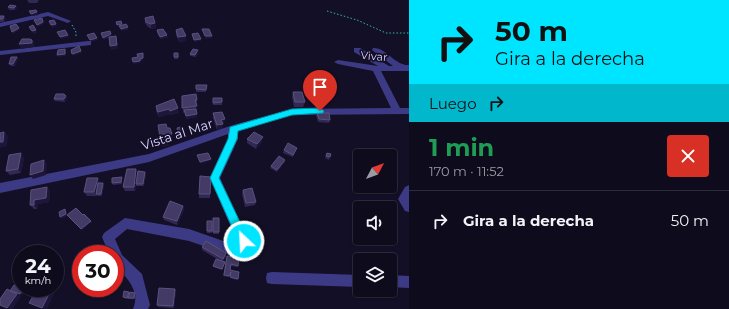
<!DOCTYPE html>
<html lang="es">
<head>
<meta charset="utf-8">
<style>
  :root { --surface:#0e0b1c; --page:#171425; --text:#f1f3f6; --muted:#9b9ba3; --line:#2e2b3b }
  body { margin:0; font-family:Montserrat,sans-serif; background:var(--page); color:var(--text); height:100vh; display:flex; flex-direction:column; font-size:15px; white-space:nowrap }
  * { box-sizing:border-box; margin:0 }
  p { font-size:13px; color:var(--muted) }
  .icon { flex:none; width:22px; height:22px; fill:none; stroke:currentColor; stroke-width:2; stroke-linecap:round; stroke-linejoin:round }
  .map { position:relative; flex:1; overflow:hidden }
  .drawer { display:flex; flex-direction:column; background:var(--surface); width:320px }
  .drawer>* { flex:none }
  .banner { background:#00e5ff; color:#111; overflow:hidden }
  .needle { width:26px; rotate:49deg }
  .fabs { position:absolute; left:353px; top:149px; display:grid; gap:8px }
  .fabs a { display:grid; place-items:center; width:44px; height:44px; border-radius:4px; background:var(--surface); box-shadow:0 1px 3px #0004,0 0 0 1px var(--line); font-size:20px }
  .speed { position:absolute; left:12px; top:245px; display:flex; gap:8px; font-size:20px; font-weight:700; text-align:center }
  .speed>* { display:grid; place-content:center; width:52px; height:52px; border-radius:50%; background:var(--surface); box-shadow:0 1px 3px #0004,0 0 0 1px var(--line); line-height:1 }
  .speed small { font-size:10px; font-weight:400 }
  .speed .limit { border:6px solid #d22; background:#fff; color:#111 }
  .pin { position:absolute; display:grid; place-items:center; width:34px; height:34px; color:#fff; margin:-41px -17px; border-radius:50% 50% 50% 0; rotate:-45deg; box-shadow:0 0 4px #0007 }
  .pin .icon { rotate:45deg }
  .me { position:absolute; width:44px; margin:-22px; rotate:335deg; stroke-linejoin:round; filter:drop-shadow(0 0 3px #0008) }
  .turn { display:flex; align-items:center; gap:14px; height:84px; padding:0 20px; font-size:18px }
  .turn .icon { width:52px; height:52px; stroke-width:2.5 }
  .turn b { display:block; font-size:28px; line-height:34px }
  .then { display:flex; align-items:center; height:38px; padding:0 20px; background:#0003; gap:8px; font-size:15px }
  .round { display:grid; place-items:center; flex:none; width:42px; height:42px; border-radius:4px; background:var(--page) }
  .summary { display:flex; align-items:center; justify-content:space-between; height:68px; padding:0 20px }
  h1 { font-size:24px; font-weight:700; line-height:30px; color:#1e9e55 }
  ul { padding:0; list-style:none }
  li { display:flex; align-items:center; gap:12px; height:60px; padding:0 20px; border-top:1px solid var(--line) }
  li div { flex:1 }
  li b { display:block; font-size:15px }
  li em { font-style:normal }
  main { display:flex; flex:1; min-height:0 }
  .map>svg:first-child { display:block }
  .lines { fill:none; stroke-linecap:round; stroke-linejoin:round }
  .path { stroke:#2fb8b0; stroke-width:1; stroke-dasharray:1.5 2; stroke-linecap:butt }
  .minor { fill:#3d3a85; fill-rule:evenodd }
  .wall { fill:#312854 }
  .shaded-wall { fill:#1d163a }
  .building { fill:#433a66; stroke:#5a527e }
  .route { fill:#00e5ff; stroke:#0095a6 }
  .labels { text-anchor:middle; stroke-width:3.5; stroke-linejoin:round; paint-order:stroke }
  .far-street-label { font-size:11px; fill:#d9d4ff; stroke:#130f26 }
  .street-label { font-size:13px; fill:#d9d4ff; stroke:#130f26 }
</style>
</head>
<body>
<main>
<div class="map">
<svg width="409" height="309" viewBox="0 0 409 309">
  <rect width="100%" height="100%" fill="#130f26"/>
  <g class="lines">
    <!-- path -->
    <path class="path" d="M327,11l30,9 29,13h23
      M72,25l4,7v6"/>
    <!-- minor -->
    <path class="minor" d="M48,12l23,9 -3,2 -20,-7 -48,11v-4z
      M88,41h3v4l-91,10v-4z
      M354,48h6l29,18h4l-21,-16 1,-2c13,-1 22,18 36,17v6h-28l19,37h9v6l-117,1 -54,16v8l-18,39 29,63 -2,4 -17,10 -41,-14 -62,-12 -12,10 7,16 20,19 8,31 -2,4h-15c8,-18 -7,-32 -18,-44v-11h-6l-7,-17 2,-4 21,-15 64,11 40,14 7,-4 -26,-61 18,-39v-5l-79,28 -149,31v-10l149,-29 81,-28 62,-17 99,-1 -18,-37 -35,-7 -4,-2 4,-2 40,6 -24,-14z
      M409,185v27l-4,-1 -7,-12 7,-12z
      M272,272l88,3v12l-88,-3 -5,-1 -1,-5 1,-5z
      M390,275l19,1v12l-19,-1z"/>
  </g>
  <!-- wall -->
  <path class="wall" d="M27,0h12l-2,3h-8z
    M16,6l1,2 -2,2h-6l-1,-3z
    M0,16h4l2,3 -2,3h-4z
    M145,18l10,5 1,5 -5,1 -4,-3 -2,-3z
    M157,30l11,7 -7,2 -4,-6z
    M176,30l10,11 -7,1 -3,-7z
    M198,53l-2,4 -6,-1v-2z
    M179,56l-1,3h-4v-2z
    M17,57l1,2 -3,7h-4l-2,-2z
    M207,85l-1,7h-10v-3z
    M293,92l12,10 -2,5h-9l-2,-10z
    M182,96l15,4v4l-1,1 1,12 -11,2 -1,-7 -2,1z
    M67,98l-2,4 -10,-1 -1,-2z
    M213,98l9,4v3h-9z
    M156,106l23,7 -9,2v-1l-11,3 -3,-6z
    M213,113l11,11h-1l-1,4 -5,2 -4,-12z
    M317,113l13,7 -1,3 -11,-1 -2,-7z
    M247,139l15,3 -6,7 -9,-6z
    M297,148l-4,9 -10,-4 1,-3z
    M327,153l3,4 -1,3 -4,-2z
    M24,158l-3,15 -11,2 -4,-4z
    M285,160v2l-8,10 -7,-4 1,-2z
    M136,169l2,4 7,-1 1,2 -2,12h-8v-1l-1,6h-10l-2,-4z
    M122,177v7l-9,1 -1,-2z
    M211,177l-1,21h-11v-4z
    M390,177l3,8 -4,4 -6,-3h7z
    M100,182l-1,1h4l1,2 -2,11h-4l-1,-1v1h-10l-3,-4z
    M47,187l3,4 -1,11 -11,2 -1,5h-3l-4,-4z
    M243,190l13,12 -1,3 -10,2 -3,-13z
    M183,206l1,4 -7,15 -13,-5 -1,-3z
    M213,218h6v16h-6z
    M207,221h5v12h-5z
    M202,247l24,6v3l-3,5 2,1 -3,8 -9,-3v-1l4,-7 -15,-9z
    M227,256l12,2 -1,9 -7,-1 -1,4 9,2 -2,8 -7,-2v-5l-1,4 -6,-1z
    M175,289l1,2 -2,17 -16,-1 -1,-2z
    M130,293l6,1 -1,5h-6v-1l-1,1 -4,-1 -1,-1z"/>
  <!-- shaded-wall -->
  <path class="shaded-wall" d="M16,6l1,2 -2,2 -1,-2z
    M37,12l2,3 -7,1 -1,-2z
    M4,16l2,3 -2,3 -1,-3z
    M42,18l2,6 -6,3 -1,-2z
    M155,23l1,5 -5,1v-5z
    M56,24l1,2 -5,2 -1,-3z
    M128,27v3l-7,1v-2z
    M19,28l1,2 -7,4 -1,-2z
    M36,30l1,3 -4,1 -1,-3z
    M111,34l1,3 -8,3 -1,-2z
    M68,35l1,2 -8,2 -1,-2z
    M167,35l1,2 -7,2 -1,-2z
    M116,36l2,13 -7,1 -1,-4z
    M186,36v5l-7,1 -1,-5z
    M205,36h7v2l-7,1z
    M97,38l1,2 -7,2 -1,-2z
    M201,39v2l-7,1v-2z
    M32,40l3,5 -1,2 -13,2 -2,-5z
    M65,49l1,2v5l-8,1 -1,-2z
    M198,50v3l-2,4 -1,-2z
    M81,51l1,2 -9,3 -1,-2z
    M143,53v8h-3l1,2 -7,1 -1,-2 7,-3z
    M17,57l1,2 -3,7 -2,-2z
    M66,96l1,2 -2,4 -1,-3z
    M178,108l1,5 -9,2v-4z
    M169,109l1,5 -11,3 -1,-5z
    M197,114v3l-11,2v-3z
    M225,119l-1,5h-1l-1,4 -5,2v-5l4,-5z
    M4,132l4,4 -1,10 -7,2v-6z
    M172,134v5l-5,1v-5z
    M184,135v2l-5,1v-2z
    M263,137l-1,5 -6,7 1,-5z
    M168,141l1,5 -7,1 -1,-4z
    M21,153l3,5 -3,15 -3,-4z
    M211,159l-1,2 -10,3v-2z
    M44,160l3,4 -1,11 -13,4 -3,-4z
    M285,160v2l-8,10v-2z
    M136,169l2,4 -2,11 -1,7 -1,-4z
    M145,172l1,2 -2,12 -1,-2z
    M98,178l2,4 -3,12h-1l1,2 -3,-4z
    M103,183l1,2 -2,11 -1,-2z
    M47,187l3,4 -1,11 -11,2 -1,5 -3,-4v-5z
    M183,206l1,4 -7,15v-4z
    M65,209l1,2 1,5 -5,3 -2,-2z
    M91,221l1,1 -10,8 -1,-1z
    M56,257l2,1 3,11 -6,3z
    M55,286l2,2 -10,21 -5,-1 10,-20h3z
    M24,288l2,2 -4,6 -2,-2z
    M175,289l1,2 -2,17 -1,-2z
    M17,294l4,2 -8,13 -6,-1z"/>
  <!-- building -->
  <path class="building" d="M10,5l6,1 -2,2 -6,-1z
    M36,10l1,2 -6,2 -2,-3z
    M0,16h4l-1,3h-3z
    M153,16l2,7 -4,1 -5,-2 -1,-4z
    M42,18l1,4 -6,3 -3,-5z
    M54,20l2,4 -5,1 -2,-4z
    M121,21l1,3 -5,1 -1,-3z
    M16,24l3,4 -7,4 -2,-6z
    M126,24l2,3 -7,2 -2,-3z
    M33,25l3,5 -4,1 -3,-4z
    M182,28l4,8 -8,1 -2,-7z
    M163,29l4,6 -7,2 -3,-7z
    M202,29h7l3,7h-7z
    M65,30l3,5 -8,2 -3,-5z
    M110,31l1,3 -8,4 -2,-5z
    M94,33l3,5 -7,2 -3,-5z
    M198,33l3,6 -7,1 -2,-6z
    M116,36l1,9 -7,1 -1,-9z
    M22,39h8l2,1v3l-13,1z
    M79,46l2,5 -9,3 -1,-4z
    M65,49v5l-8,1 1,-5z
    M193,49l5,1 -3,5 -5,-1z
    M143,53v5l-3,1v2l-7,1 -1,-4 6,-1 -1,-3z
    M174,53h4v4h-4z
    M11,57h6l-4,7h-4z
    M196,85h11l-1,5 -10,-1z
    M293,92h9l3,10h-10z
    M56,94h8l2,2 -2,3h-10z
    M196,94l1,6h-2l2,6 -15,2v-12z
    M213,98h9v4l-9,1z
    M174,99l4,9 -8,3 -1,-2 -11,3 -2,-6z
    M196,109l1,5 -11,2 -2,-6z
    M222,112l3,7 -4,1 2,4 -6,1 -4,-12z
    M317,113h12l1,7 -11,-1z
    M166,124l1,4h3l2,6 -5,1 1,6 -7,2 -3,-18z
    M181,127l3,8 -5,1 -2,-8z
    M4,132l-1,10h-3v-9z
    M254,132l9,5 -6,7 -10,-5z
    M288,143l9,5 -4,7 -9,-5z
    M21,153l-3,16 -12,2 3,-16z
    M208,153l3,6 -11,3 -3,-7z
    M327,153l4,1 -1,3 -4,-1z
    M279,156l6,4 -8,10 -6,-4z
    M44,160l-1,11 -13,4 1,-11z
    M127,169h9l-2,18h-11z
    M138,171l7,1 -2,12h-7z
    M200,176l11,1 -1,17h-11z
    M122,177l-1,5 -9,1v-5z
    M390,177l5,2 -2,6 -3,-2z
    M87,178h11l-4,14h-10z
    M98,183h5l-2,11h-5z
    M47,187l-1,11 -12,2v5h-4l1,-15z
    M252,188l4,14 -10,1 -3,-13z
    M170,201l13,5 -6,15 -14,-4z
    M76,208l7,7 1,-1 7,7 -10,8 -14,-14z
    M65,209l1,5 -6,3 -1,-5z
    M213,218h6v14h-6z
    M207,221h5v10h-5z
    M206,241l20,12 -3,6 -21,-12z
    M105,251l1,3 3,-1v1h-9v-1z
    M227,256l12,2 -1,8 -7,-2 -1,6 9,2 -1,7 -8,-2 1,-5 -2,4 -5,-1z
    M55,257h1l3,11 -4,2z
    M79,258h2v11h-3z
    M216,259l9,3 -3,7 -9,-3z
    M21,261v12l-7,-3z
    M21,276v10l-5,-1z
    M14,285l7,2v1h3l-4,6 -10,-3z
    M38,288h14l-10,20 -13,-5z
    M159,288l16,1 -2,17 -16,-1z
    M7,289l10,5 -10,14 -7,-3v-6z
    M124,291l5,1 -2,6 -4,-1z
    M130,292l5,1 -1,5h-6z"/>
  <!-- route -->
  <path class="route" d="M320,108l4,3 -1,2 -31,2 -54,16 -1,8 -18,39 30,63 -2,4 -3,2 -4,-2 -30,-67 18,-39 2,-12 62,-18z"/>
  <g class="labels">
    <!-- far-street labels -->
    <g class="far-street-label">
      <text transform="translate(374 56) rotate(5)" y="4">Vivar</text>
    </g>
    <!-- street labels -->
    <g class="street-label">
      <text transform="translate(177 134) rotate(-18)" y="5">Vista al Mar</text>
    </g>
  </g>
</svg>
<div class="fabs">
<a><svg class="needle" viewBox="-14 -14 28 28"><path d="M0-13l5 13h-10z" fill="#e53935"/><path d="M0 13l5-13h-10z" fill="#9b9ba3"/></svg></a>
<a><svg class="icon" aria-label="sound" viewBox="0 0 24 24"><path d="M4 9h4l5-4v14l-5-4H4zM17 9q2 3 0 6"/></svg></a>
<a><svg class="icon" aria-label="layers" viewBox="0 0 24 24"><path d="M12 4l9 5-9 5-9-5zM3 14l9 5 9-5"/></svg></a>
</div>
<div class="speed"><div>24<small>km/h</small></div><div class="limit">30</div></div>
<div class="pin" style="left:320px;top:111px;background:#d93025"><svg class="icon" aria-label="arrive" viewBox="0 0 24 24"><path d="M6 21V4h12l-3 4 3 4H6"/></svg></div>
<svg class="me" style="left:244px;top:241px" viewBox="-20 -20 40 40"><circle r="17" fill="#00e5ff" stroke="#fff" stroke-width="3"/><path d="M0-11L8 9 0 5-8 9z" fill="#fff"/></svg>
</div>
<section class="drawer">
<div class="banner">
<div class="turn"><svg class="icon" aria-label="right" viewBox="0 0 24 24"><path d="M7 20v-9h11M14 6l5 5-5 5"/></svg><div><b>50 m</b>Gira a la derecha</div></div>
<div class="then">Luego<svg class="icon" aria-label="right" viewBox="0 0 24 24"><path d="M7 20v-9h11M14 6l5 5-5 5"/></svg></div>
</div>
<div class="summary"><div><h1>1 min</h1><p>170 m · 11:52</p></div><a class="round" style="background:#d93025;color:#fff"><svg class="icon" aria-label="close" viewBox="0 0 24 24"><path d="M6 6l12 12M18 6L6 18"/></svg></a></div>
<ul>
<li><svg class="icon" aria-label="right" viewBox="0 0 24 24"><path d="M7 20v-9h11M14 6l5 5-5 5"/></svg><div><b>Gira a la derecha</b></div><em>50 m</em></li>
</ul>
</section>
</main>
</body>
</html>
